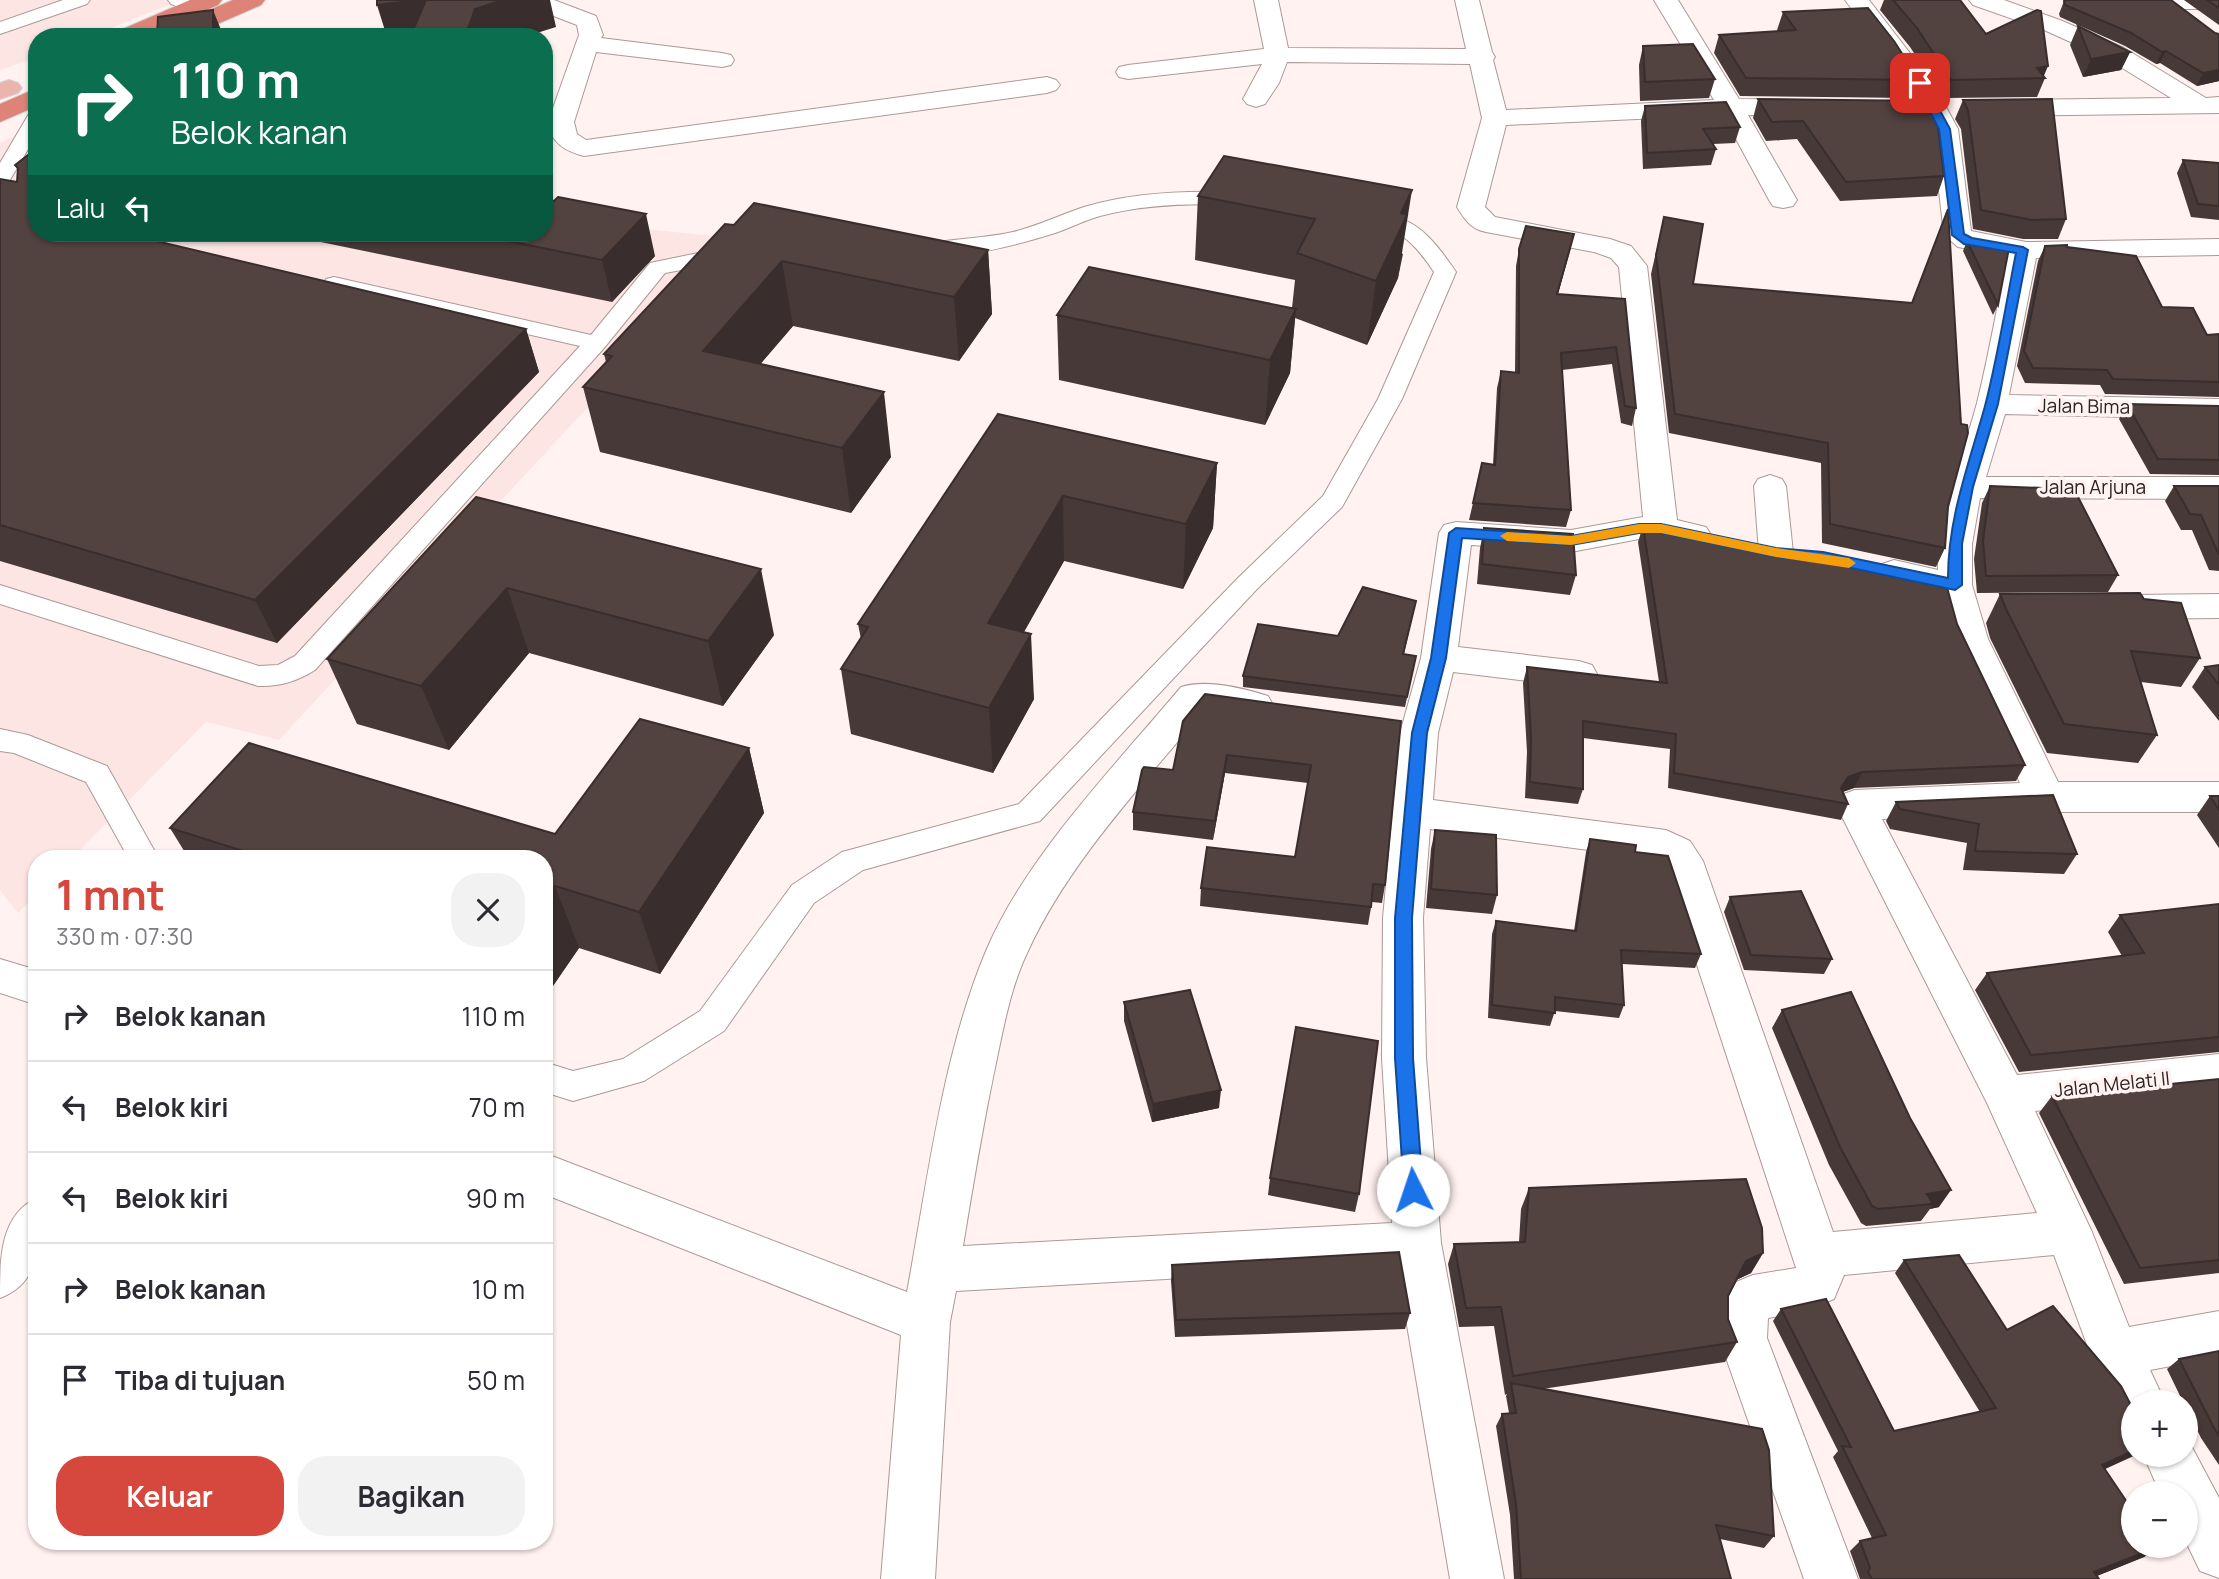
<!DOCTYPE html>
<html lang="id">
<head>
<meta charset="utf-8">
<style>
  :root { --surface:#fff; --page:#f2f2f3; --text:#2b2b33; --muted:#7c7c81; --line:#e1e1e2; --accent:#d6483e }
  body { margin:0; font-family:Manrope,sans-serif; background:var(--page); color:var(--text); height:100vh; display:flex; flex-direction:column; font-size:26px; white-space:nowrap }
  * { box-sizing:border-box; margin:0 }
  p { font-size:23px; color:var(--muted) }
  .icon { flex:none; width:38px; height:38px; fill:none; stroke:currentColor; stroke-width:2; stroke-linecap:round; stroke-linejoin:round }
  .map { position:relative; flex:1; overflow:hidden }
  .details { position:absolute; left:28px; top:850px; width:525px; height:700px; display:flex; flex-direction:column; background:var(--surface); border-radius:28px; box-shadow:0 2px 5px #0004 }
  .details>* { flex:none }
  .top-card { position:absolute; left:28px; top:28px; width:525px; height:214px; border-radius:28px; box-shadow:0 2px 5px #0004; background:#0b6e4f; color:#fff; overflow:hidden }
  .buttons { position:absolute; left:2121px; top:1390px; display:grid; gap:14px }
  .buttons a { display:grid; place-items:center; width:77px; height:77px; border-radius:50%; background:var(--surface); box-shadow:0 2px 5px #0004; font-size:35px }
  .pin { position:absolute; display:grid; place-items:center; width:60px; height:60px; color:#fff; margin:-30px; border-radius:14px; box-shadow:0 4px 10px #0006 }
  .me { position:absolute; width:77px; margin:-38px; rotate:356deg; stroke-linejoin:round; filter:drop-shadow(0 0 5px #0008) }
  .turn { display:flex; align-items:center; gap:24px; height:147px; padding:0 28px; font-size:32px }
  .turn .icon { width:91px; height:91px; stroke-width:2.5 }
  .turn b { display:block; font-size:49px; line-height:60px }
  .then { display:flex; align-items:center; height:66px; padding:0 28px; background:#0003; gap:14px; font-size:26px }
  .round { display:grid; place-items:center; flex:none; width:74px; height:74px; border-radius:28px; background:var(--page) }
  .headline { display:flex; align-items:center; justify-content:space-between; height:119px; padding:0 28px }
  h1 { font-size:42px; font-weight:700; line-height:52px; color:var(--accent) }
  .button { display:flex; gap:14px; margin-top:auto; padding:14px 28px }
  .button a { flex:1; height:80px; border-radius:28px; background:var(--accent); color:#fff; font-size:28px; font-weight:700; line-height:80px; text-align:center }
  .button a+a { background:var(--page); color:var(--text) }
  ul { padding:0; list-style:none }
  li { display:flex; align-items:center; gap:21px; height:91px; padding:0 28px; border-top:2px solid var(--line) }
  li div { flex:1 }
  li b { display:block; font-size:26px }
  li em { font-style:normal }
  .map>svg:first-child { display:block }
  .built { fill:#fce5e2 }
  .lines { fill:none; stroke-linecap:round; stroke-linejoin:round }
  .lane-casing { stroke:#ab9996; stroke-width:2 }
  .street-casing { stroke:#ab9996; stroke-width:2 }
  .primary-casing { stroke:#d4d3d3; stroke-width:2 }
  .highway-casing { stroke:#d4d3d3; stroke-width:2 }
  .lane { fill:#fff; fill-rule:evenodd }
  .street { fill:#fff; fill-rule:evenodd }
  .primary { fill:#ebb5ae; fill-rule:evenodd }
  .highway { fill:#dd8378; fill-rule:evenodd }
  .wall { fill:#473937 }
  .shaded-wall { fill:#392e2d }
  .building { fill:#524240; stroke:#392e2d; stroke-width:2 }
  .route { fill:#1a73e8; stroke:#114b97; stroke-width:2 }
  .slow { fill:#f59e0b }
  .labels { text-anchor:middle; stroke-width:7; stroke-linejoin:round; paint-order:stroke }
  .street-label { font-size:19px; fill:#2a2322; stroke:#fff2f1 }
</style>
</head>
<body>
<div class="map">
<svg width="2219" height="1579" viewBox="0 0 2219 1579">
  <rect width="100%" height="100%" fill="#fff2f1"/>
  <!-- built -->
  <path class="built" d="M0,0h181l-93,37h-51v20l-37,13z
    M37,125v108h507v-14l200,20 -465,501 -73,-18 -135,137h-34v35l-19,19 -18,-23v-747z"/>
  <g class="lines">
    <!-- lane casing -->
    <g class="lane-casing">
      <path id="lane" d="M63,0h27l-3,4 -87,30v-12z
        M168,0h25l10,7 -9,5 -23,-8z
        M37,110v24l-30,51 -7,2v-24l30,-51z
        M1221,192l25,3 4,4 -4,4 -7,2c-46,-2 -94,-1 -139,11 -15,4 -30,12 -45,17 -31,10 -101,29 -132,22l-3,-5 3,-5c29,-7 60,-6 90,-13 24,-6 47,-17 71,-25 44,-13 91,-16 137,-15z
        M1368,209c48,9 61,24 88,63l-54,127 -60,108 -85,82 -217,232 -177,49 -49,33 -90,128 -80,50 -71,20 -29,-9v-30l29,9 50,-12 77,-48 92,-126 50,-33 177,-48 220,-227 84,-81 55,-97 56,-127c-22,-33 -35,-43 -74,-52l-3,-5 3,-5z
        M731,251l8,2 3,5 -3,5 -36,3 -38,7 -61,75 -289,322c-17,11 -37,17 -57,16l-258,-82v-19l259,81 19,-1 17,-9 285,-310 -254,-57 -3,-5 3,-5 8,-2 257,58 59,-72 53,-11z
        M0,729l28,6 79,31 47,84 -3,9h-30l3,-9 -38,-68 -72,-29 -14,-2z"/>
    </g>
    <!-- street casing -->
    <g class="street-casing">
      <path id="street" d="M521,0h33l42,16 7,19 -2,3 121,15 9,2 3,5 -3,5 -9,2 -126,-15 -22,70 3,12 9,6 461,-63 9,3 4,5 -4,5 -9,3 -463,63c-19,-5 -33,-13 -36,-34l31,-87 -2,-10 -52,-20z
        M1254,0h24l10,48 178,1 -11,-49h24l13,52 3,5 -2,3 13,50 208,-10 -60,-100h24l61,99 69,1 9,3 4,5 -4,5 -9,3 -60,-1 49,85 -4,6 -10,2 -10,-2 -4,-6 -46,-85 -217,10 -21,82 10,10 115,22 21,7 16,20 30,254 29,7 5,8 -5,8 -12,3 -33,-7h-22l-68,13 -100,-7 -13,102 121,14 13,4 5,9 -5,9 -13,4 -126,-15 -15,61 -5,67 233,30 24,11 13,20 130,371 204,-19 -50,-110 -151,-298 5,-10 14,-5 165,-7 -68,-144 -12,-45 -58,-14 -5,-8 5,-8 12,-4 44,10c0,-59 24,-111 39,-167 12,-48 20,-98 31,-147l-50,-9 -14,-12 -12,-106 -25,-46 -62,-83h24l64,83 25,46 13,102 55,11 193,-3v16l-183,3 -27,137 210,4v20l-214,-5 -19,63h233v22l-239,-1 -8,46v41l16,54 70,143h161v30h-173l-164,7 135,256 202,-21v38l-184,19 57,121 37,95 90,-16v46l-69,13 15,32h-32v22l-11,-5 -32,-66 -36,-98 -210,20 -10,24 -30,13 -36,6 -1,20 91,241h-54l-85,-241 -1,-21 18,-35 17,-7 43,-7 -131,-401 -8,-8 -227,-30 -7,89 3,140 15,185 63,336h-54l-53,-313 -441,25 -6,31 -15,257h-54l20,-244 -357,-141v-41l363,139c21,-112 35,-236 79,-341 40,-95 130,-186 195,-264 25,-8 62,1 87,9l5,9 -5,9 -13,4 -52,-7c-61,75 -134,151 -175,240 -17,35 -24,74 -32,112 -13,61 -23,122 -33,183l429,-23 -10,-165 1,-140 17,-185 21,-75 18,-125 5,-8 12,-3 115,8 72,-13 -24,-250 -8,-9 -17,-6 -108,-20c-15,-3 -21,-12 -29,-25l25,-89 -12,-54 -183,-2 -8,21 -14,21 -9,3 -9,-3 -4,-5 19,-35 -134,15 -9,-2 -3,-5 3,-5 9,-2 136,-16z
        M1969,0h35l56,20 64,28 82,50 13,-1v16l-218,3 -9,-3 -4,-5 4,-5 9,-3 170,-2 -65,-40 -62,-28 -71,-25z
        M2162,0h57v9h-56l-4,-5z
        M1770,475l12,4 4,7 7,67 -5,8 -12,3 -12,-3 -5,-8 -5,-67 4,-7z
        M2219,594v24l-89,1 -12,-3 -6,-9 6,-9 12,-3z
        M0,959l37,11v35l-37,-12z
        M37,1198c0,40 8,83 -37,100 0,-40 0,-83 37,-100z
        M2186,1436l33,62v80l-19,-7 -14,-29v-49h-26l-17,-39h43z"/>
    </g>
    <!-- primary casing -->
    <g class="primary-casing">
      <path id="primary" d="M9,80l9,3 4,5 -4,5 -18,6v-16z"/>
    </g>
    <!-- highway casing -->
    <g class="highway-casing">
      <path id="highway" d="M190,0h32l-4,5 -72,32h-33l3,-5z
        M233,0h32l-4,5 -62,27 -9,2 -9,-2 -3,-5 3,-5z
        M37,88v18l-37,16v-18z"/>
    </g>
    <!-- lane -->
    <use href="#lane" class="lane"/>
    <!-- street -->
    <use href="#street" class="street"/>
    <!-- primary -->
    <use href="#primary" class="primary"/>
    <!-- highway -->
    <use href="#highway" class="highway"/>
  </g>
  <!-- wall -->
  <path class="wall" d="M1884,0h76l26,34 58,42 1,2 -8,19 -93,1 -34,-51 -30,-37z
    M2171,0l48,81 -22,5 -37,-23 -4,1 -31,-18 -65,-29 -1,-3 5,-13z
    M2184,0h35v25z
    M1783,12l136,68 -7,18 -172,-2 -26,-43 5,-18 59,-4 -1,-1z
    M2078,26l52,26 -9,18 -38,7 -13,-32z
    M1643,46l72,33 -6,19 -69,3 -1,-36z
    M1758,99l186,77 -7,20 -97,5 -43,-62 -31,2 -13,-23z
    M1963,100l103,119 -8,20h-35l-50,-10 -12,-100 -6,-10z
    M1645,106l95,21 -5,16 -22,1 3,5 -5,16 -68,4 -2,-48z
    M37,148v85l114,7 375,89 13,43 -262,271 -277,-82v-382l17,3 1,-11 -3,-6z
    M1224,156l179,98 -5,24 -31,67 -72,-27 -5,55 -25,52 -206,-45 -2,-65 235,-7 3,-28 -100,-20 3,-64z
    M2183,160l36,3v57l-28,-3 -14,-44z
    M1664,217l29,67 255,223 -3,41 -9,19 -114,-24 -1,-80 -152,-30 -18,-159z
    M734,225l254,25 4,64 -33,47 -166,-35 -33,38 131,93 -40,56 -251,-61 -17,-65 23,-25 -2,-8z
    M277,233h267l111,23 -43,46z
    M1574,234l-16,60 67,5 11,109 -4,18 -11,-3 -9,-59 -50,6 9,140 -5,17 -97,-7 4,-17 20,-38 4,-77 4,-17 14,2 1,-107 3,-17z
    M1967,241l31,64 -5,10 -30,-64z
    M2045,246l22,1 140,88 12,-1v63l-114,-3 -5,-9 -75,-2 -8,-17 21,-105z
    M2127,404l92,2v69l-69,-1 -31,-55z
    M998,414l219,49 -4,65 -30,61 -119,-28 -40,71 10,67 -41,74 -142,-39 -10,-65 20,-30 -3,-15z
    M1990,486l79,7 49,82 -10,17 -131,1 -3,-34 8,-56z
    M2174,486h45v85l-10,-1 -17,-40h-11l-16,-29z
    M476,497l298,138 -51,71 -194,-53 -80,97 -92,-26 -30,-65z
    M1643,526l314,98 68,141 -9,16 -162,7 -12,4 6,12 -7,16 -173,-32 2,-39 -87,-11v51l-5,15 -53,-6 2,-46 -4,-69 4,-16 132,15 -21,-140z
    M1484,528l92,47 -6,20 -93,-11 3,-36z
    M2000,594l144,5 56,59 -19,29 -40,-5 16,53 -19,28 -91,-10 -57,-115 -4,-15z
    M1416,601l-12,53 12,2 -11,51 -162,-20v-11l95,-40z
    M2219,665v56l-27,-34 13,-20z
    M1183,721h218l-16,164 -3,18 -10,-1 -4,23 -168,-19 1,-18 94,-31 13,-74 -83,-10 -12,67 -80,-10v-18l40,-42z
    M749,748l15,65 -104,161 -81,-26 -35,51v-140h-355l-19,-31 385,6z
    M2053,795l24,59 -13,20 -101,-4 4,-27 -77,-14 -4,-8 10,-19z
    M2210,796h9v52l-22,-33z
    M1435,830l62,65 -5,19 -66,-6 5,-59z
    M1590,839l45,13 66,102 -6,14 -73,-4 2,41 -5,13 -64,-7 -5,15 -62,-8 4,-84 4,-13 78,10 12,-79z
    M1730,897l102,62 -8,15 -80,-4 -20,-58z
    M2219,904v148l-200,20 -44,-82 12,-17 135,-17 -14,-24 12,-17z
    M1124,1002l95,106 -67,14 -28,-101z
    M1782,1010l157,197 -9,2 -9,12 -55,5 -5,-3 -32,-58 -57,-137z
    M2219,1079v194l-95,11 -85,-171 13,-17z
    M1270,1178l89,16 -4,18 -87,-17z
    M1529,1188l234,65 -12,20 -15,7 -8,16v23l9,23 -12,20 -183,27 232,147 -10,12 -44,-9 11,40h-217l-4,-64 -14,-89 6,-12 7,-1 -3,-17 1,-2 -2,1 -11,-69 -35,1 -11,-63 6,-20 65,-2 2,-33z
    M1904,1260l103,70 98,139 53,78 -14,10 -47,19 2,3h-239l-10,-28 10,-10 12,-3 -39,-81 5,-6 -65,-130 8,-12 113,122 86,-19 -85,-139z
    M1172,1265l238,48 -5,16 -230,8 -4,-56z
    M2219,1351v114l-18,-27 -15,-31v-5h-3l-16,-33 12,-10z"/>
  <!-- shaded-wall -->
  <path class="shaded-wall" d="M419,0h7l11,37h-50l-10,-32z
    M503,0h47l6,27 -32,10h-59l10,-28z
    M213,10l11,27h-11z
    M2166,51l-6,12 -4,1 6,-12z
    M2130,52l-9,18 -38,7 8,-18z
    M2048,66l-5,12 -6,-10z
    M2219,70v11l-22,5 6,-13z
    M1412,190l-14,88 -31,67 9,-64 25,-68z
    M646,214l9,42 -43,46 -10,-42z
    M131,233h16l9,19 -25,-17z
    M1574,234l-4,17 -17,60 4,-17z
    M988,250l4,64 -33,47 -5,-64z
    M782,261l11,65 -77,90 -13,-65z
    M1296,309l-6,64 -25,52 5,-65z
    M526,329l13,43 -262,271 -22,-43z
    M884,392l7,65 -40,56 -9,-65z
    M1217,463l-4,65 -30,61 3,-65z
    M1063,496l1,65 -72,127 -4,-65z
    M761,569l13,66 -51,71 -15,-65z
    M507,588l22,65 -80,97 -28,-64z
    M1031,634l3,65 -41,74 -4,-65z
    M749,748l15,65 -104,161 -21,-62z
    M1227,755l-2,18 -12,67 2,-19z
    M1862,772l-8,16 -14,5 -6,11 14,-27z
    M555,886l24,62 -35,51v-98z
    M1221,1090l-2,18 -67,14 1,-18z
    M1951,1190l-12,17 -9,2 3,-5 -6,-10z
    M1763,1253l-12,20 -17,8 12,-20z
    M2133,1451v3h5l-48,22 12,-11z
    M2158,1547l-14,10 -55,22 5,-7z"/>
  <!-- building -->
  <path class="building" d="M377,0h42l-42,5z
    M426,0h77l-28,9 -10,28h-55z
    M1893,0h67l26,34 51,-24 4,1 7,55 -11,2 8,10 -94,2 -34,-52z
    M2066,0h105l44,33 4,1v36l-16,3 -37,-22 -4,1 -31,-19 -66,-28 -1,-4z
    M2207,0h12v8z
    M1868,8l26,33 25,39 -173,-2 -27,-43 77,-5 -13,-18z
    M213,10v27h-56l1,-20z
    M2078,26l52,26 -39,7z
    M1693,44l22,35 -70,3 -2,-36z
    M1758,99l172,2 6,10 8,65 -98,6 -43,-61 -31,1z
    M2052,99l14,120 -34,1 -51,-10 -13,-100 -5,-10z
    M1726,102l14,25 -37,2 13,20 -69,4 -2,-47z
    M37,148v85h94v2l395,94 -271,271 -255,-75v-346l17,3 1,-14 -3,-3z
    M1224,156l188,34 -11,23 6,2 -31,66 -79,-28 18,-34 -117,-23z
    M2183,160l36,3v43l-21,-2z
    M558,197l88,17 -44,46 -133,-27h75v-34l10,2z
    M754,203l234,47 -34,47 -172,-36 -79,90 181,41 -42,56 -259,-61 29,-31 -8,-2 121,-130 9,1z
    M1948,209l13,215 6,1 1,8 -20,74 -3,41 -115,-24 -2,-81 -153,-29 -19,-159 8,-38 39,7 -10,60 219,19z
    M1526,226l48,8 -17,60 68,5 11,109 -11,-2 -9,-59 -55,6 10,157 -98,-7 9,-40 13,2 6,-94 18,2v-124z
    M1967,241l42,7 -11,57z
    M2067,245v2l69,9 26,51 31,1 14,27 12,-1v48l-106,-3 -6,-9 -74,-2 -9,-17 21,-105z
    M1089,267l207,42 -26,51 -213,-45z
    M2127,404l92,2v54l-61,-1z
    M998,414l219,49 -31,61 -123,-28 -75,127 43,11 -42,74 -148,-39 27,-42 -10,-3z
    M1990,486l78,3 1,4h7l42,82 -132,1 -3,-35z
    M2174,486h45v69l-18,-40 -11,-1z
    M476,497l285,72 -53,72 -201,-53 -86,98 -94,-27z
    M1643,526l40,4 99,21 47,4 116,25 12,44 68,141 -163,7 -14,5 -7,11 7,16 -174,-31 2,-39 -93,-13v68l-53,-7 1,-45 -4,-70 140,16z
    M1484,528l89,6 3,41 -94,-11z
    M1363,587l53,14 -13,53 13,2 -9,41 -164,-21 15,-52 80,12z
    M2140,593l4,6 37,4 19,55 -69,-7 26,84 -93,-11 -58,-115 -6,-15z
    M2219,665v20l-14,-18z
    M1205,694l196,27 -16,164 -12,-1 -2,23 -170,-19 6,-41 88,10 16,-92 -84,-10 -12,66 -82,-9 9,-42 2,-3 29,3 10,-49z
    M640,719l109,29 -110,164 -84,-26 -11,15v-42h-288l3,-3 -89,-28 79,-85 306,91z
    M2053,795l24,59 -102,-3 4,-27 -79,-15 -4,-7z
    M2210,796h9v14z
    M1435,830l61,5 1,60 -66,-6z
    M1590,839l46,6 -1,7 33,4 33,98 -80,-4 3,55 -69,-8v16l-63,-8 4,-84 80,10z
    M1801,891l31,68 -81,-4 -21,-58z
    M2219,904v133l-188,18 -44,-82 157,-20 -24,-38z
    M1190,990l31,100 -68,14 -29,-102z
    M1851,992l59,126 41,72 -24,4 6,10 -55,5 -6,-3 -32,-59 -58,-137z
    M1296,1027l82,14 -19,153 -89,-16z
    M2219,1079v181l-79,8 -88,-172z
    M1746,1179l16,49 1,25 -17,8 -18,35v23l9,23 -224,34 -12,-69 -35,1 -12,-64 71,-2 4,-54z
    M1399,1252l11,61 -234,7 -4,-55z
    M1959,1255l48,75 46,-24 68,80 12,23v42l-31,14 31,46v34h24l1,2 -64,25 5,7h-227l-4,-7 2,-4 -10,-27 26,-6 -44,-89 9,1 -70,-138 45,-10 68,132 102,-23 -92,-148z
    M2219,1351v85l-5,-8 -35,-69z
    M1511,1383l251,46 7,21 5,86 -58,-11 15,54h-210l-5,-75 -14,-90 14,-1z"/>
  <!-- route -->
  <path class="route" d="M1920,80l5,3 25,46 14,105 8,4 51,9 5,3 -30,154 -25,83 -11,57v41l-7,5 -132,-28 -47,-5 -115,-24h-22l-68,12 -109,-7 -16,120 -19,75 -15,185 1,140 10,132 -3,6 -7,3 -6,-3 -3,-6 -9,-132v-140l17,-185 19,-75 18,-125 7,-5 115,8 68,-12h22l115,24 47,4 125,26c0,-61 21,-114 37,-172 13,-50 21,-103 31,-153l-52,-9 -12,-9 -13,-106 -24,-46z"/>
  <!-- slow -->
  <path class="slow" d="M1639,524h22l115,24 73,10 7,5 -7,5 -73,-11 -115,-24h-22l-68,12 -64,-4 -7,-5 7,-4 64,4z"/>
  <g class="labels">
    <!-- street labels -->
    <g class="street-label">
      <text transform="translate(2084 406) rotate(1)" y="7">Jalan Bima</text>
      <text x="2093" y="494">Jalan Arjuna</text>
      <text transform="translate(2112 1084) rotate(-6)" y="7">Jalan Melati II</text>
    </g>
  </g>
</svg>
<div class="buttons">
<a>+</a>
<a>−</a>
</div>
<div class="pin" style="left:1920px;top:83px;background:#d93025"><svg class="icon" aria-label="arrive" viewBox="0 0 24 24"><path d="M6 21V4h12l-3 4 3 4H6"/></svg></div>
<svg class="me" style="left:1413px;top:1190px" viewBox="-20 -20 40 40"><circle r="19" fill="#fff"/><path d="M0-13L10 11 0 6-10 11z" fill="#1a73e8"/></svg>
<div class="top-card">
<div class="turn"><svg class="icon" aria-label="right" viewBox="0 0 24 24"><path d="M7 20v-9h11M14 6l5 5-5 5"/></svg><div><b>110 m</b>Belok kanan</div></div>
<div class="then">Lalu<svg class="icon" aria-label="left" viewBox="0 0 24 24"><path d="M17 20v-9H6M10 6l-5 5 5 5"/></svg></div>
</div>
<section class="details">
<div class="headline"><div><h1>1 mnt</h1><p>330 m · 07:30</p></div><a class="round"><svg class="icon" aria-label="close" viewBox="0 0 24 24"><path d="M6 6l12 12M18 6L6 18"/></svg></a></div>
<ul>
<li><svg class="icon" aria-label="right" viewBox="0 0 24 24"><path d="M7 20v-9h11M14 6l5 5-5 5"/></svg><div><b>Belok kanan</b></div><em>110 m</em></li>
<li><svg class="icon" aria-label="left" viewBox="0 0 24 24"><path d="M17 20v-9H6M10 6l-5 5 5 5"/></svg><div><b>Belok kiri</b></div><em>70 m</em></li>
<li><svg class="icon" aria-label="left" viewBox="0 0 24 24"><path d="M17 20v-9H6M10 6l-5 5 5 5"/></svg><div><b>Belok kiri</b></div><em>90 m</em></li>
<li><svg class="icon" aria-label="right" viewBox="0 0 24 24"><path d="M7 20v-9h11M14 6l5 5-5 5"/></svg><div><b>Belok kanan</b></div><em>10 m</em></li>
<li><svg class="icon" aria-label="arrive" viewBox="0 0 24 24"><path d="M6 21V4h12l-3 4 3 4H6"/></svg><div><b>Tiba di tujuan</b></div><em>50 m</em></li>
</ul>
<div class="button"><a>Keluar</a><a>Bagikan</a></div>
</section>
</div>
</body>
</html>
